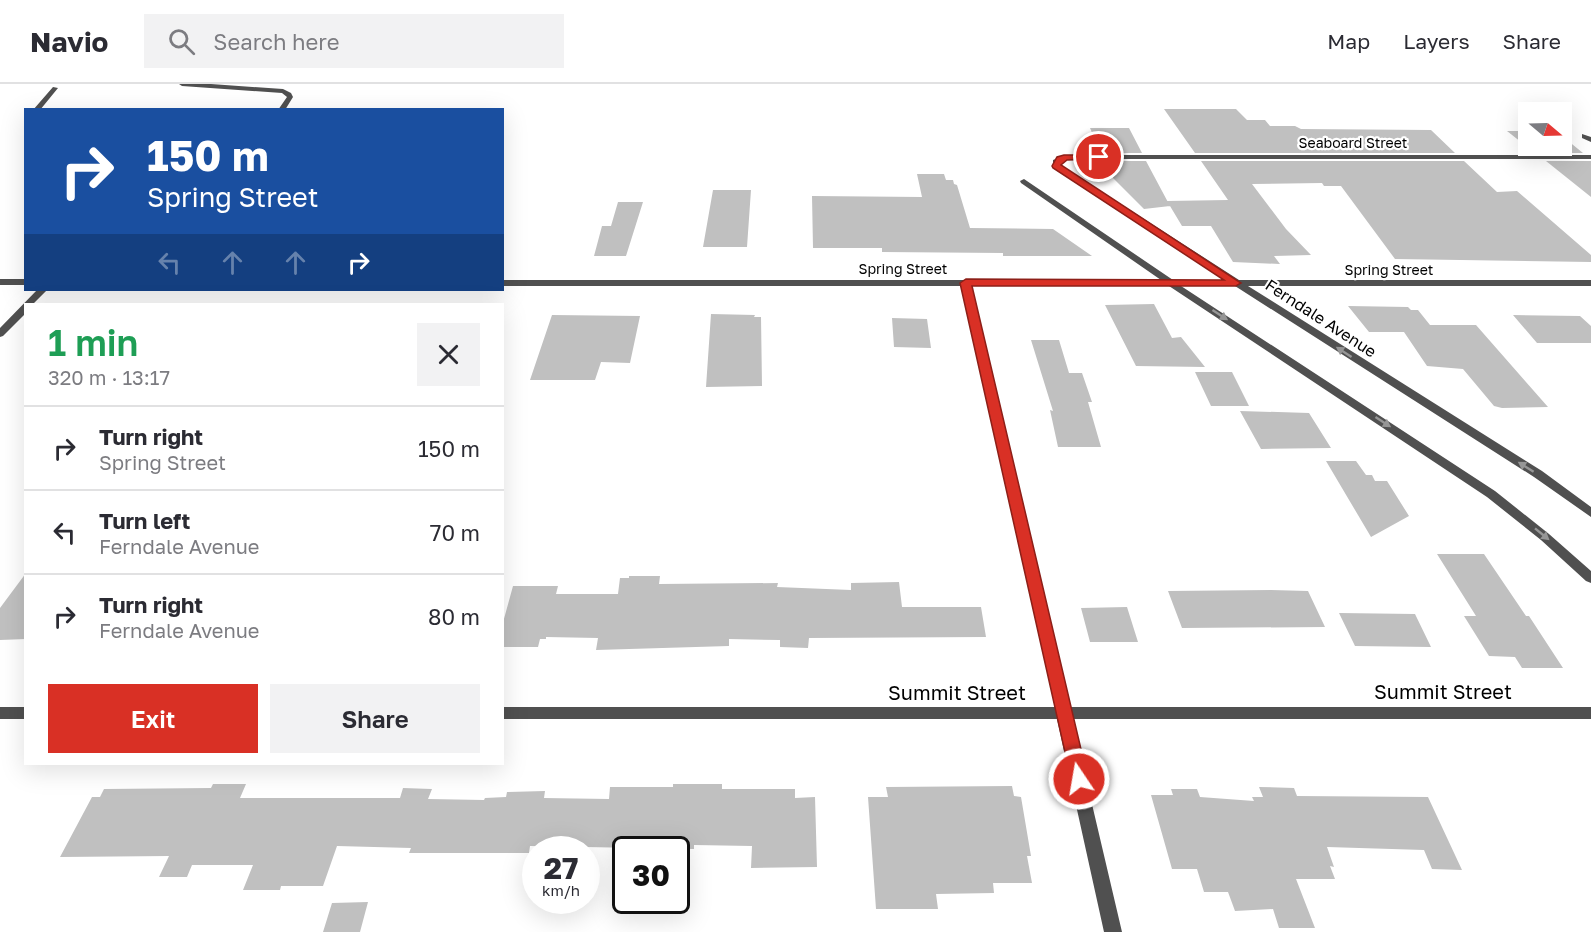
<!DOCTYPE html>
<html lang="en">
<head>
<meta charset="utf-8">
<style>
  :root { --surface:#fff; --page:#f2f2f3; --text:#2b2b33; --muted:#7c7c81; --line:#e1e1e2; --accent:#d93025 }
  body { margin:0; font-family:"Golos Text",sans-serif; background:var(--page); color:var(--text); height:100vh; display:flex; flex-direction:column; font-size:22px; white-space:nowrap }
  * { box-sizing:border-box; margin:0 }
  p { font-size:20px; color:var(--muted) }
  .icon { flex:none; width:33px; height:33px; fill:none; stroke:currentColor; stroke-width:2; stroke-linecap:round; stroke-linejoin:round }
  .map { position:relative; flex:1; overflow:hidden }
  .drawer { position:absolute; left:24px; top:219px; width:480px; height:462px; display:flex; flex-direction:column; background:var(--surface); border-radius:0px; box-shadow:0 6px 24px #0002 }
  .drawer>* { flex:none }
  .banner { position:absolute; left:24px; top:24px; width:480px; height:183px; border-radius:0px; box-shadow:0 6px 24px #0002; background:#1a4fa0; color:#fff; overflow:hidden }
  .needle { width:39px; rotate:109deg }
  .tools { position:absolute; left:1518px; top:18px; display:grid; gap:12px }
  .tools a { display:grid; place-items:center; width:54px; height:54px; border-radius:0px; background:var(--surface); box-shadow:0 6px 24px #0002; font-size:30px }
  .speed { position:absolute; left:522px; top:752px; display:flex; gap:12px; font-size:30px; font-weight:700; text-align:center }
  .speed>* { display:grid; place-content:center; width:78px; height:78px; border-radius:50%; background:var(--surface); box-shadow:0 6px 24px #0002; line-height:1 }
  .speed small { font-size:15px; font-weight:400 }
  .speed .limit { border:3px solid #111; border-radius:9px; background:#fff; color:#111 }
  .pin { position:absolute; display:grid; place-items:center; width:51px; height:51px; color:#fff; margin:-26px; border:3px solid #fff; border-radius:50%; box-shadow:0 2px 6px #0007 }
  .me { position:absolute; width:66px; margin:-33px; rotate:348deg; stroke-linejoin:round; filter:drop-shadow(0 0 4px #0008) }
  .turn { display:flex; align-items:center; gap:21px; height:126px; padding:0 24px; font-size:27px }
  .turn .icon { width:78px; height:78px; stroke-width:2.5 }
  .turn b { display:block; font-size:42px; line-height:51px }
  .lanes { display:flex; align-items:center; height:57px; padding:0 24px; background:#0003; justify-content:center; gap:30px; direction:ltr }
  .lanes .off { opacity:.35 }
  .round { display:grid; place-items:center; flex:none; width:63px; height:63px; border-radius:0px; background:var(--page) }
  .headline { display:flex; align-items:center; justify-content:space-between; height:102px; padding:0 24px }
  h1 { font-size:36px; font-weight:600; line-height:45px; color:#1e9e55 }
  .button { display:flex; gap:12px; margin-top:auto; padding:12px 24px }
  .button a { flex:1; height:69px; border-radius:0px; background:var(--accent); color:#fff; font-size:24px; font-weight:600; line-height:69px; text-align:center }
  .button a+a { background:var(--page); color:var(--text) }
  ul { padding:0; list-style:none }
  li { display:flex; align-items:center; gap:18px; height:84px; padding:0 24px; border-top:2px solid var(--line) }
  li div { flex:1 }
  li b { display:block; font-size:22px }
  li em { font-style:normal }
  header { display:flex; align-items:center; gap:36px; box-sizing:border-box; height:84px; padding:0 30px; background:var(--surface); border-bottom:2px solid var(--line) }
  header strong { font-size:28px }
  nav { display:flex; gap:33px; margin-inline-start:auto; font-size:21px }
  .search { width:420px; height:54px; background:var(--page); display:flex; align-items:center; gap:15px; box-sizing:border-box; padding:0 21px; border-radius:0px; color:var(--muted); font-size:22px }
  .map>svg:first-child { display:block }
  .building { fill:#c0c0c0 }
  .lines { fill:none; stroke-linecap:round; stroke-linejoin:round }
  .service { fill:#505050; fill-rule:evenodd }
  .minor { fill:#505050; fill-rule:evenodd }
  .oneway { fill:#969696 }
  .route { fill:#d93025; stroke:#8d1f18; stroke-width:1.5 }
  .labels { text-anchor:middle; stroke-width:4.5; stroke-linejoin:round; paint-order:stroke }
  .far-street-label { font-size:14px; fill:#000; stroke:#fff }
  .street-label { font-size:16px; fill:#000; stroke:#fff }
  .near-street-label { font-size:20px; fill:#000; stroke:#fff }
</style>
</head>
<body>
<header>
<strong>Navio</strong>
<div class="search"><svg class="icon" aria-label="search" viewBox="0 0 24 24"><circle cx="10" cy="10" r="6"/><path d="M15 15l6 6"/></svg>Search here</div>
<nav><a>Map</a><a>Layers</a><a>Share</a></nav>
</header>
<div class="map">
<svg width="1591" height="848" viewBox="0 0 1591 848">
  <rect width="100%" height="100%" fill="#fff"/>
  <!-- building -->
  <path class="building" d="M1164,25h72l11,11h18l5,6h25l6,3 130,1 24,23h-260z
    M1090,44h39l13,25h-41z
    M1507,47h21v15h34v-10l21,17h-48z
    M1105,77h41l24,45 -26,3 -31,-31z
    M1201,77h263l33,31 20,-1 74,64v7l-196,-3 -54,-73h-17l-2,-3 -70,1 34,45 25,26 -37,1 6,8 -47,-2 -22,-36h-29l-15,-25 61,-1z
    M1546,77h45v36z
    M917,90h27l2,6h7l1,4 3,1 13,43 83,1 39,27h-89v-3l-121,-1v-4h-69l-1,-52 110,1z
    M713,106h38l-4,57h-44z
    M618,118h25l-17,54h-32l8,-30h9z
    M1154,220l18,34 9,-1 24,30 -69,-1 -31,-61z
    M1348,222l60,1 3,3h7l12,15h46l72,82 -46,1 -8,-2 -31,-37 -36,-3 -23,-34h-35z
    M711,230l44,1 -1,2h7l1,69 -56,1z
    M552,231l88,1 -10,47 -29,-1 -6,18h-65z
    M1513,231l67,1 11,10v17h-54z
    M892,234l35,1 4,29 -37,-1z
    M1031,256h28l10,33h13l10,29h-4l13,45h-43l-8,-37 3,1z
    M1195,288h37l17,34h-38z
    M1240,327l69,2 22,35 -70,1z
    M1326,377h30l10,14h6l3,6h12l22,35 -38,21z
    M1437,470h47l42,62h3l34,52h-41l-7,-11 -26,-1 -25,-40h12z
    M26,489v66l-26,1v-32z
    M629,492h31l-1,8 119,-1 -1,4 74,3v-7l48,-1 3,25h79l5,30 -177,1 -1,10 -28,-1v-7l-51,-1v7l-133,4 2,-12 -52,-1v2h-6l-2,8h-36v-21l11,-40h45l-2,8h62l2,-16h9z
    M1271,506l37,1 17,36 -143,1 -14,-37z
    M1127,523l11,35h-48l-9,-34z
    M1339,529l76,1 16,33 -76,-1z
    M213,700h33l-6,14h160l3,-10 29,1 -4,10 56,1 1,-2 21,-1 1,-5 38,-1 -1,7 65,1 1,-12h63v-3h49v5h73v9l20,-1 2,70 -66,1 1,-22 -58,-1v4l-164,-3 -1,7h-120l2,-5 -74,-2 -14,40h-42l-1,4h-37l10,-25h-61l-5,12h-28l10,-21 -109,1 32,-60h8l4,-8 107,-1z
    M1012,702l2,10 7,1 10,59h-4l5,27h-39l1,10 -58,1 2,15h-62l-8,-112h20l-2,-10z
    M1259,703l35,1 3,8 131,1 34,73 -30,-1 -8,-19 -97,-3 7,20 -4,-1 5,13h-39l19,49h-36l-6,-19 -38,2 -7,-19h-24l-7,-23h-25l-21,-74h22l-2,-6h26l3,8 54,4 -2,-4h11z
    M368,818l-8,30h-37l9,-29z"/>
  <g class="lines">
    <!-- service -->
    <path class="service" d="M53,3l5,1 -18,22h-7z
      M1582,50l9,3v5l-9,-4z"/>
    <!-- minor -->
    <path class="minor" d="M179,0h32l72,5 8,4 2,4 -8,13h-7l9,-13 -5,-4 -100,-7z
      M1067,71h524v4h-523l-8,4v2l179,115h352v6h-343l294,185 49,36v10l-57,-40 -299,-191h-54l314,205 54,43 42,37v12l-5,-2 -45,-41 -54,-43 -318,-211h-198l98,421h522v12h-519l50,213h-18l-47,-213h-555v-12h553l-93,-421h-460v-6h659l-140,-97 -1,-2 4,-2 149,101h53l-173,-112v-8z
      M0,195h26v6h-26z
      M37,206h10l-14,14h-7v9l-23,23 -3,1v-9z
      M0,623h26v12h-26z"/>
  </g>
  <!-- one-way arrows -->
  <defs><path id="oneway-solid" d="M-6-.8H1V-3.2L6.5 0L1 3.2V.8H-6Z" transform="scale(1.5)"/></defs>
  <g class="oneway">
    <use href="#oneway-solid" transform="translate(1220 231) rotate(33)"/>
    <use href="#oneway-solid" transform="translate(1344 268) rotate(-147)"/>
    <use href="#oneway-solid" transform="translate(1383 338) rotate(33)"/>
    <use href="#oneway-solid" transform="translate(1526 383) rotate(-148)"/>
    <use href="#oneway-solid" transform="translate(1542 450) rotate(39)"/>
  </g>
  <!-- route -->
  <path class="route" d="M1064,71h38v4h-3l-32,1 -6,5 180,118 -5,3h-264l116,493 -3,6 -6,2 -6,-2 -2,-6 -111,-496 6,-4 258,1 -171,-112 -1,-2 5,-9z"/>
  <g class="labels">
    <!-- far-street labels -->
    <g class="far-street-label">
      <text x="1353" y="64">Seaboard Street</text>
      <text x="903" y="190">Spring Street</text>
      <text x="1389" y="191">Spring Street</text>
    </g>
    <!-- street labels -->
    <g class="street-label">
      <text transform="translate(1321 234) rotate(33)" y="6">Ferndale Avenue</text>
    </g>
    <!-- near-street labels -->
    <g class="near-street-label">
      <text x="1443" y="615">Summit Street</text>
      <text x="957" y="616">Summit Street</text>
    </g>
  </g>
</svg>
<div class="tools">
<a><svg class="needle" viewBox="-14 -14 28 28"><path d="M0-13l5 13h-10z" fill="#e53935"/><path d="M0 13l5-13h-10z" fill="#7c7c81"/></svg></a>
</div>
<div class="speed"><div>27<small>km/h</small></div><div class="limit">30</div></div>
<div class="pin" style="left:1099px;top:73px;background:#d93025"><svg class="icon" aria-label="arrive" viewBox="0 0 24 24"><path d="M6 21V4h12l-3 4 3 4H6"/></svg></div>
<svg class="me" style="left:1079px;top:695px" viewBox="-20 -20 40 40"><circle r="17" fill="#d93025" stroke="#fff" stroke-width="3"/><path d="M0-11L8 9 0 5-8 9z" fill="#fff"/></svg>
<div class="banner">
<div class="turn"><svg class="icon" aria-label="right" viewBox="0 0 24 24"><path d="M7 20v-9h11M14 6l5 5-5 5"/></svg><div><b>150 m</b>Spring Street</div></div>
<div class="lanes"><svg class="icon off" aria-label="left" viewBox="0 0 24 24"><path d="M17 20v-9H6M10 6l-5 5 5 5"/></svg><svg class="icon off" aria-label="ahead" viewBox="0 0 24 24"><path d="M12 20V5M6 11l6-6 6 6"/></svg><svg class="icon off" aria-label="ahead" viewBox="0 0 24 24"><path d="M12 20V5M6 11l6-6 6 6"/></svg><svg class="icon" aria-label="right" viewBox="0 0 24 24"><path d="M7 20v-9h11M14 6l5 5-5 5"/></svg></div>
</div>
<section class="drawer">
<div class="headline"><div><h1>1 min</h1><p>320 m · 13:17</p></div><a class="round"><svg class="icon" aria-label="close" viewBox="0 0 24 24"><path d="M6 6l12 12M18 6L6 18"/></svg></a></div>
<ul>
<li><svg class="icon" aria-label="right" viewBox="0 0 24 24"><path d="M7 20v-9h11M14 6l5 5-5 5"/></svg><div><b>Turn right</b><p>Spring Street</p></div><em>150 m</em></li>
<li><svg class="icon" aria-label="left" viewBox="0 0 24 24"><path d="M17 20v-9H6M10 6l-5 5 5 5"/></svg><div><b>Turn left</b><p>Ferndale Avenue</p></div><em>70 m</em></li>
<li><svg class="icon" aria-label="right" viewBox="0 0 24 24"><path d="M7 20v-9h11M14 6l5 5-5 5"/></svg><div><b>Turn right</b><p>Ferndale Avenue</p></div><em>80 m</em></li>
</ul>
<div class="button"><a>Exit</a><a>Share</a></div>
</section>
</div>
</body>
</html>
